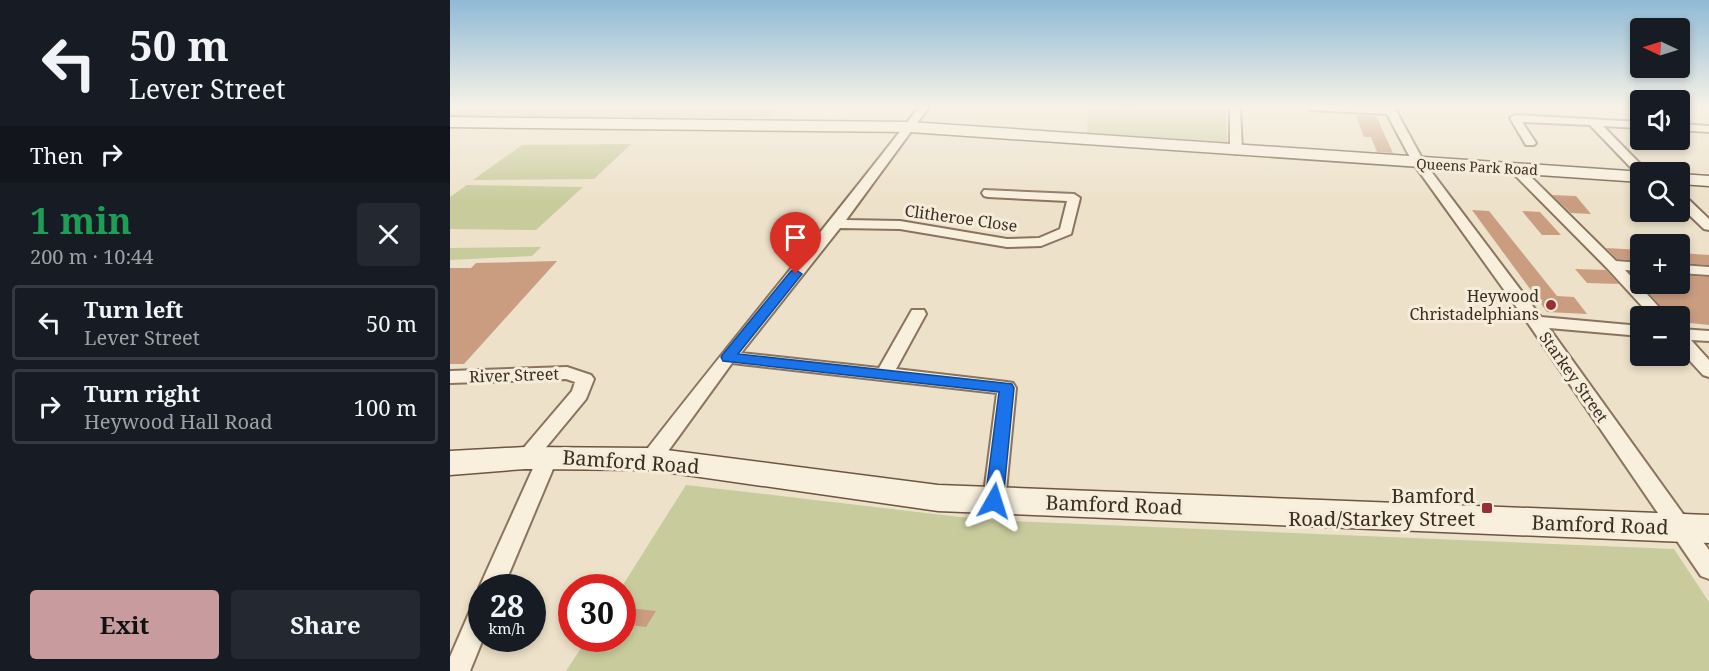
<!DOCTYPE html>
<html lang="en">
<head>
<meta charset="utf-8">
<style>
  :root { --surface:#171b24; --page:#242831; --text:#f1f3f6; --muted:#9ea1a6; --line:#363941; --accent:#c89b9f }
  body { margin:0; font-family:"Noto Serif",serif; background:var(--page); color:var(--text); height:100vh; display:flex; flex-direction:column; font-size:22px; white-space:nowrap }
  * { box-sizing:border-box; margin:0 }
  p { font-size:20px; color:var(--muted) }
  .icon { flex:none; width:33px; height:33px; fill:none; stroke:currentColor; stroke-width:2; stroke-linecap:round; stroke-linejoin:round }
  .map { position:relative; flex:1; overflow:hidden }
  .panel { display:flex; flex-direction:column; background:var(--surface); width:450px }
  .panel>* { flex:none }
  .top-card { background:#171b24; color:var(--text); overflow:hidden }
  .needle { width:39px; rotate:274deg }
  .buttons { position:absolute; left:1180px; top:18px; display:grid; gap:12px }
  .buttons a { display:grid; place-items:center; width:60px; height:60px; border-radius:6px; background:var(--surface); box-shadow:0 3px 9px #0003; font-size:30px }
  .speed { position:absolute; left:18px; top:574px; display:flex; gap:12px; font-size:30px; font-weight:700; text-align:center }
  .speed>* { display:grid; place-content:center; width:78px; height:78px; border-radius:50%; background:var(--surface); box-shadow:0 3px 9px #0003; line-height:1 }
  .speed small { font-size:15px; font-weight:400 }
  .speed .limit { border:9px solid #d22; background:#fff; color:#111 }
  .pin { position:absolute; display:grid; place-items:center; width:51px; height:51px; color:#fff; margin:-62px -26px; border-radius:50% 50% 50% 0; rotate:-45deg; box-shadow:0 0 6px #0007 }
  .pin .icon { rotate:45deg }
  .me { position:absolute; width:66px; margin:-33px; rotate:6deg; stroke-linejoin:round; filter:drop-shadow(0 0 4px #0008) }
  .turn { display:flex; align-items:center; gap:21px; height:126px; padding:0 30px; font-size:27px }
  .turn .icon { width:78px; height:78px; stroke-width:2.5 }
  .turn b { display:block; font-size:42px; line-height:51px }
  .then { display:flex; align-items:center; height:57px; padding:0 30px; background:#0003; gap:12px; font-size:22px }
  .round { display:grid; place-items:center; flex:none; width:63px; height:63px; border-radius:6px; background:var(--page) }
  .summary { display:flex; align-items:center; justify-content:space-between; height:102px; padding:0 30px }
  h1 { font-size:36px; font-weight:700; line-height:45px; color:#1e9e55 }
  .button { display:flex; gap:12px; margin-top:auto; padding:12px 30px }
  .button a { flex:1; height:69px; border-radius:6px; background:var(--accent); color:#111; font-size:24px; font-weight:700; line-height:69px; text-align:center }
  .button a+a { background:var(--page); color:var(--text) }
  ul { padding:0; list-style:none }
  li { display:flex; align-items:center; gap:18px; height:75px; margin:0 12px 9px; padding:0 18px; border:3px solid var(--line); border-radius:6px }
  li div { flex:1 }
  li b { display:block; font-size:22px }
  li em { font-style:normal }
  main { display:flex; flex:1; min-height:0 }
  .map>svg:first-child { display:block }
  .green { fill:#c8cc9d }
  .building { fill:#ca9d81 }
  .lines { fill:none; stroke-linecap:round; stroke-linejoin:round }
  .street-casing { stroke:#8a745e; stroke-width:4 }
  .secondary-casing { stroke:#6c5541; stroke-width:3 }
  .street { fill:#f8efdd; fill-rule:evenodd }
  .secondary { fill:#f8efdd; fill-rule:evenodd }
  .route { fill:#1a73e8; stroke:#114b97; stroke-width:1.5 }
  .poi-dot { fill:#973035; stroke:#f5ecd9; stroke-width:2 }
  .labels { text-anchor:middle; stroke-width:6; stroke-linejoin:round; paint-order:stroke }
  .far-street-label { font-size:14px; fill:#3b2d21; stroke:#f5ecd9 }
  .street-label { font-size:16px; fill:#3b2d21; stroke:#f5ecd9 }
  .poi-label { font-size:16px; fill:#3b2d21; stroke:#f5ecd9; text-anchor:end }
  .near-street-label { font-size:20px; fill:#3b2d21; stroke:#f5ecd9 }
  .near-poi-label { font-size:20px; fill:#3b2d21; stroke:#f5ecd9; text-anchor:end }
</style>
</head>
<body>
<main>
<section class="panel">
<div class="top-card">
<div class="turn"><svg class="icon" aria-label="left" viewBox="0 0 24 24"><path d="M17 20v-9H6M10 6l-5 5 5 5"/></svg><div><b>50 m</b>Lever Street</div></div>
<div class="then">Then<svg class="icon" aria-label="right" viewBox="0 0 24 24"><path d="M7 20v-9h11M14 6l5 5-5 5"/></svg></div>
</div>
<div class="summary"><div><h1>1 min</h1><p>200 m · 10:44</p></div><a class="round"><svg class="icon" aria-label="close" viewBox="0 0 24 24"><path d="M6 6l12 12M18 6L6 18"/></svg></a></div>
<ul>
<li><svg class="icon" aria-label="left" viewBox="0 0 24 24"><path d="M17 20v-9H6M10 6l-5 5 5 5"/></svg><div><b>Turn left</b><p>Lever Street</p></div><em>50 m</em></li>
<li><svg class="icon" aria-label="right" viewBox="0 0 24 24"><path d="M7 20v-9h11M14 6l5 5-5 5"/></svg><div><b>Turn right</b><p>Heywood Hall Road</p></div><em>100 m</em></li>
</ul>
<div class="button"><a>Exit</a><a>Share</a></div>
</section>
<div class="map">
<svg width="1259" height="671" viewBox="0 0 1259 671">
  <rect width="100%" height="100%" fill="#ede1c9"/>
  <!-- green -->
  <path class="green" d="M0,107h328l-10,11 -318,-2z
    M684,107h92l1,35 -140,-9 1,-25 45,3z
    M181,144l-37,35 -121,1 49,-35z
    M17,185l116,2 -47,43 -86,-1v-32z
    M91,247l-9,9 -82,4v-12z
    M236,485l300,35 688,29 35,53v69h-1143l21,-32h35l-1,-51z"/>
  <!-- building -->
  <path class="building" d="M906,115l20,1 17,37 -16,-1 -6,-15h-7z
    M1102,195l24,1 15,18 -20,-1z
    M1022,210l17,1 68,85 17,1 13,17 -40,-2z
    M1072,211l18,1 21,23h-19z
    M1156,248l35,2v11l-24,-2z
    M1230,253l29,2v10l-29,-2z
    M107,261l-93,103h-14v-96h21l5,-5z
    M1125,269l31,1 13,14 -32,-1z
    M1230,275l29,2v48l-29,-3v-6h-11l-28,-32h39z
    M179,608l27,3 -10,16 -24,-3v-7z"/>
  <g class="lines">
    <!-- street casing -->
    <g class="street-casing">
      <path id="street" d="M469,107h10l-83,113 54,1 107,18 32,-1 21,-9 7,-28 -79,-4 -4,-1 -2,-3 2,-3 90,4 6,4 -9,36 -30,12 -34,1 -107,-18 -60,-1 -99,125 138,15 33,-58h12l2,4 -30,55 111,13 6,1 3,5 -11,113 -4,6 -7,3 -7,-3 -4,-6 14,-108 -265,-30 -74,102 -7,2 -7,-2 -3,-6 3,-6c90,-116 185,-229 275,-346z
        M780,107h10l2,44 -6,3 -6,-3z
        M856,107h88l30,55 117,155 100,9v10l-92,-8 160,222v29l-8,-3 -171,-250 -117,-163 -26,-49 -76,-4z
        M1184,107h7v4z
        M1065,115l126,7v6l-38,-2 45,46 -10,3 -48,-50 -68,-3 14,21 -2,2h-8l-16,-27z
        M1230,124l29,2v6l-29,-2z
        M1066,165l4,1 96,95 25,2v8l-16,-1 42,46h-16l-44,-48 -95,-96v-6z
        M1230,195l5,1 24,23v11l-5,-1 -24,-23z
        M1230,265l29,2v8l-29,-2z
        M1230,329l29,2v10l-18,-1 18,20v17l-6,-2 -23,-25z
        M117,367l24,8 3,4 -8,20 -43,52 5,-2 7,2 3,6 -55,131h-21v5l-3,-5 60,-133c-7,8 -10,12 -21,9l-3,-6 57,-67 3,-9 -9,-3 -116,4v-12z
        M32,601l1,38 -13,32h-20v-14l23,-53z"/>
    </g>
    <!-- secondary casing -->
    <g class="secondary-casing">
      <path id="secondary" d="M0,117l460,5 734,50h-3v10l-731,-50 -460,-5z
        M1230,174l29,2v10l-29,-2z
        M75,447l126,1 287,37 771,30v28l-771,-32 -287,-41 -126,-1 -75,6v-24z"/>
    </g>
    <!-- street -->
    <use href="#street" class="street"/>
    <!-- secondary -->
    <use href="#secondary" class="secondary"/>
  </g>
  <!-- sky -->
  <linearGradient id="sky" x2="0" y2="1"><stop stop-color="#8fbad6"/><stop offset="0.53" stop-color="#f7f2e7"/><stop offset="1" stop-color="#f7f2e7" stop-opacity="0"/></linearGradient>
  <rect width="1259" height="201" fill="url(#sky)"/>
  <!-- route -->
  <path class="route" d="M346,270l6,4 -64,80 274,30 2,4 -11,113 -3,5 -6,2 -6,-2 -3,-5 14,-109 -276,-31 -2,-4 2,-3 68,-83z"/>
  <!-- markers -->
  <g class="poi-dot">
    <circle cx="1101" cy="305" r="6"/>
    <rect x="1031" y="502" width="12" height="12" rx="3"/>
  </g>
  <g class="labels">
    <!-- far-street labels -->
    <g class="far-street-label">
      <text transform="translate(1027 167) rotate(3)" y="5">Queens Park Road</text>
    </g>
    <!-- street labels -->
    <g class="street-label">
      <text transform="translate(511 218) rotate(8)" y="6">Clitheroe Close</text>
      <text transform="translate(64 375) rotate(-2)" y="6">River Street</text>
      <text transform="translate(1124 377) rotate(55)" y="6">Starkey Street</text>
    </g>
    <!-- poi labels -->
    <g class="poi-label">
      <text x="1089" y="302">Heywood<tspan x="1089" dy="18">Christadelphians</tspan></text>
    </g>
    <!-- near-street labels -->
    <g class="near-street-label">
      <text transform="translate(181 462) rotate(4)" y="7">Bamford Road</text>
      <text transform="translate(664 505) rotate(2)" y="7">Bamford Road</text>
      <text transform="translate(1150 525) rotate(2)" y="7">Bamford Road</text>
    </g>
    <!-- near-poi labels -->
    <g class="near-poi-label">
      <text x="1025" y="503">Bamford<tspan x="1025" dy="23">Road/Starkey Street</tspan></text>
    </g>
  </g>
</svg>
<div class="buttons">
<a><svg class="needle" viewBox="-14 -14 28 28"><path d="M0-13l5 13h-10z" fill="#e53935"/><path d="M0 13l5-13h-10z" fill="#9ea1a6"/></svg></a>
<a><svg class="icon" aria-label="sound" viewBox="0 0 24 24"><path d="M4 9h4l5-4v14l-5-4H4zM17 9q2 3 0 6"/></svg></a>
<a><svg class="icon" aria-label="search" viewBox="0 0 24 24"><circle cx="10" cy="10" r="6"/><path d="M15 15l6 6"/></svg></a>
<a>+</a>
<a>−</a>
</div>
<div class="speed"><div>28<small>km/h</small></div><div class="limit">30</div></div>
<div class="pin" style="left:346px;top:274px;background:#d93025"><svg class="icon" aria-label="arrive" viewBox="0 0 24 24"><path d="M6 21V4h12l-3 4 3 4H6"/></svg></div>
<svg class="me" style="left:544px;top:501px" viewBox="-20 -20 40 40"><path d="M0-17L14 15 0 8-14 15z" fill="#1a73e8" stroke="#fff" stroke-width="4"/></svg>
</div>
</main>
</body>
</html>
